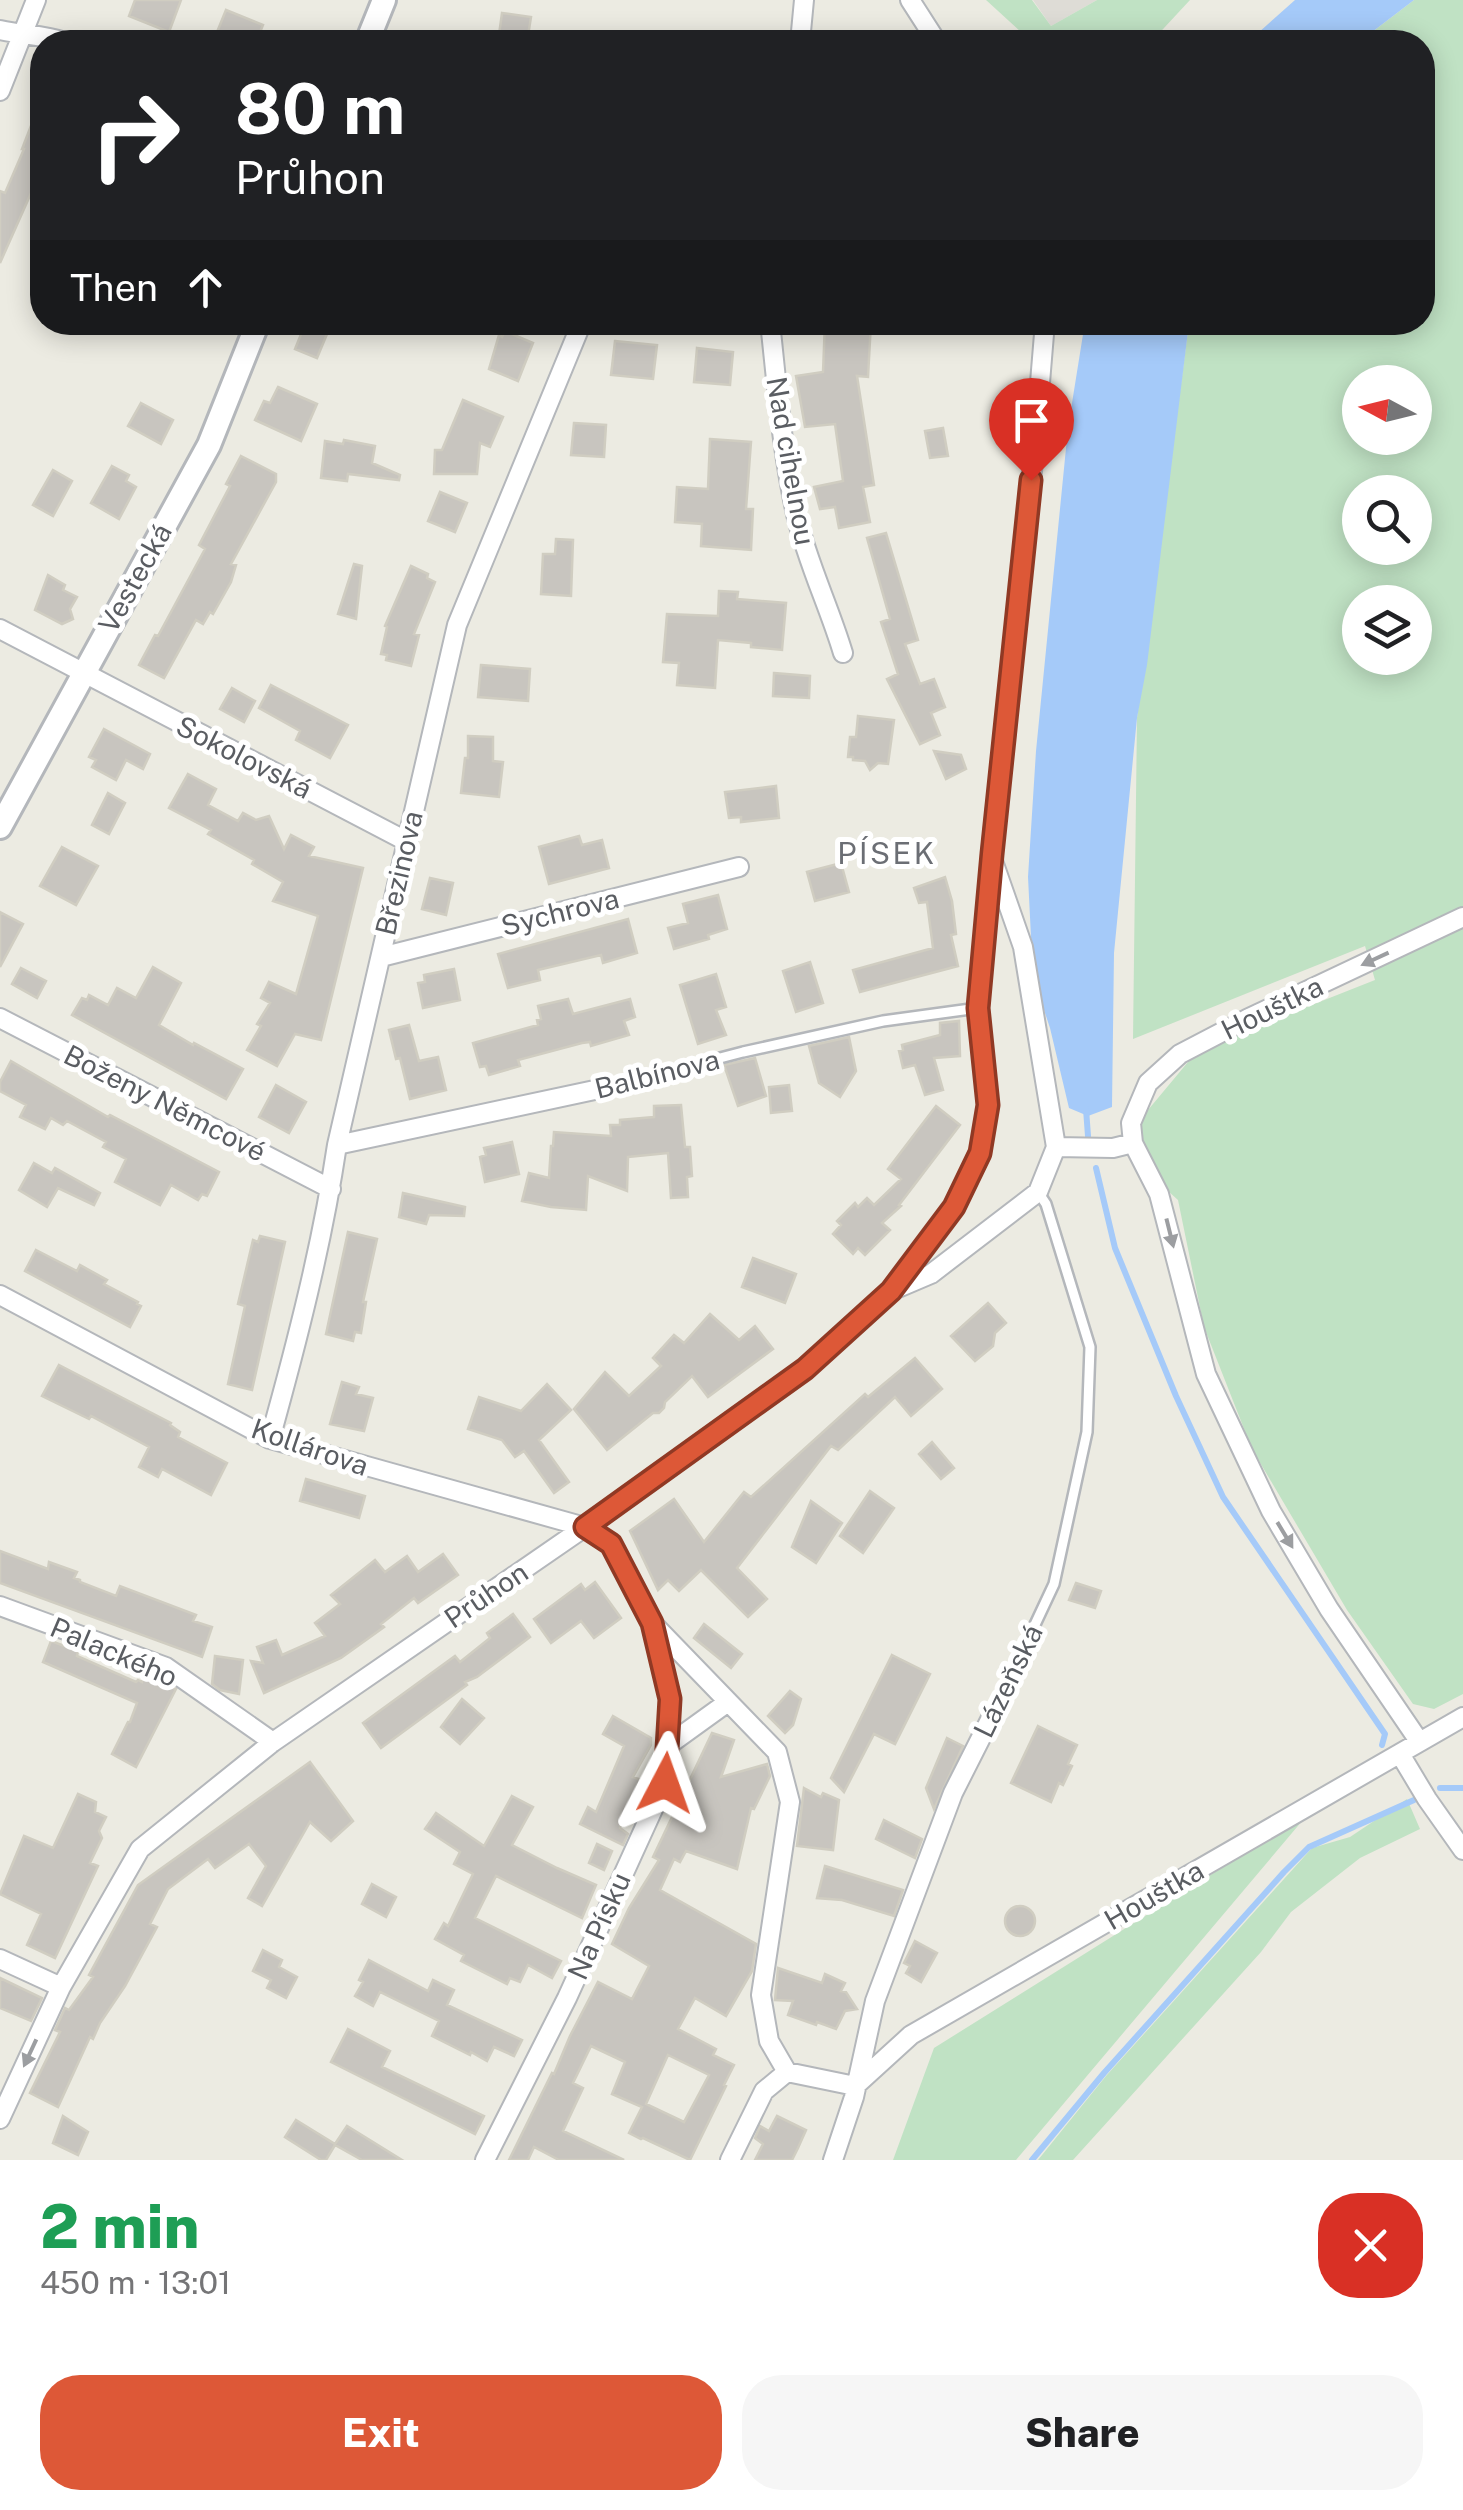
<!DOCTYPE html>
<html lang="en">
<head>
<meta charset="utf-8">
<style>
  :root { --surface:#fff; --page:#f6f6f6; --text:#202124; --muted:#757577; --accent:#dd5837 }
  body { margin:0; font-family:"Public Sans",sans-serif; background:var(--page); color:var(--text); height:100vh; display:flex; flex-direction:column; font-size:38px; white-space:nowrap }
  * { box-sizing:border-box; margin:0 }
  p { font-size:32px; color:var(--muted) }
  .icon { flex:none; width:55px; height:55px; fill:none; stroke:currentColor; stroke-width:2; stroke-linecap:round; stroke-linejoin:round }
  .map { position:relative; height:2160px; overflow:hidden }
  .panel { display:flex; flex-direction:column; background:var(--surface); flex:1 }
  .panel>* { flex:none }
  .banner { position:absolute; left:30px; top:30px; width:1405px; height:305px; border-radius:40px; box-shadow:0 5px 25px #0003; background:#202124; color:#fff; overflow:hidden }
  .needle { width:65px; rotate:277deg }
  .controls { position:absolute; left:1342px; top:365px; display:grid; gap:20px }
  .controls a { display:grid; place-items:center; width:90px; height:90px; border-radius:50%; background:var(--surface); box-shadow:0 5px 25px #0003; font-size:50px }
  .pin { position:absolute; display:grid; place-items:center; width:85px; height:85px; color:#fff; margin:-102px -42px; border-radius:50% 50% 50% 0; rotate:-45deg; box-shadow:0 0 10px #0007 }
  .pin .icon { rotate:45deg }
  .me { position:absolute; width:110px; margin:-55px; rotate:4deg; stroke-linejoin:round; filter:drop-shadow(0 0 8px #0008) }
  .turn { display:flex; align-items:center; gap:35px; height:210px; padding:0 40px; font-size:45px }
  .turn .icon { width:130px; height:130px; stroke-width:2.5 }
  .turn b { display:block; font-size:70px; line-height:85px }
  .then { display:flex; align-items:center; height:95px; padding:0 40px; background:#0003; gap:20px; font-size:38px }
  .round { display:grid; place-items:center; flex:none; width:105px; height:105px; border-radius:40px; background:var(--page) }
  .summary { display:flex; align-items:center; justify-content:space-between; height:170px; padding:0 40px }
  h1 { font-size:60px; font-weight:800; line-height:75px; color:#1e9e55 }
  .action { display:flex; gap:20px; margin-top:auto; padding:20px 40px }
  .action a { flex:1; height:115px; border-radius:40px; background:var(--accent); color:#fff; font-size:40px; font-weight:800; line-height:115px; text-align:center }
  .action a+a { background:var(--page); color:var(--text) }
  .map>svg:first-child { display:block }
  .industrial { fill:#dedcd6 }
  .green { fill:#c0e2c4; fill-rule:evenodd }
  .water { fill:#a5caf9 }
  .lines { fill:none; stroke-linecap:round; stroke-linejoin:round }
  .stream { stroke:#a5caf9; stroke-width:6 }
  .building { fill:#c8c5bf; stroke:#d0cdc1; stroke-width:2.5; fill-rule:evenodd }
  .service-casing { stroke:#b4b7bb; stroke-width:14 }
  .minor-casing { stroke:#b4b7bb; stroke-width:22 }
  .tertiary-casing { stroke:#b4b7bb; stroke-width:28 }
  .service { stroke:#fff; stroke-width:9 }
  .minor { stroke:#fff; stroke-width:18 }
  .tertiary { stroke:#fff; stroke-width:22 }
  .oneway { fill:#9c9ea1 }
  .route-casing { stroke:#903924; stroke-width:25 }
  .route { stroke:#dd5837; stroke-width:18 }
  .labels { text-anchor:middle; stroke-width:10; stroke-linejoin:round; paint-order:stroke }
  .street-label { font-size:28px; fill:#5a5d62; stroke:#fff }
  .neighbourhood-label { font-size:30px; letter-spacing:2.5px; fill:#6b6e74; stroke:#fff }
</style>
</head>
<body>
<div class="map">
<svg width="1463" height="2160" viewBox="0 0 1463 2160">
  <rect width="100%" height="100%" fill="#ecebe2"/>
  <!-- industrial -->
  <path class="industrial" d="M1033,0h64l-46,26z"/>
  <!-- green -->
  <path class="green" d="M986,0h46l19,26 46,-26h93l-39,42h-119z
    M1414,0h49v1694l-29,15 -21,-5 -66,-94 -95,-161 -48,-122 -26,-127 -60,-54 80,-96 177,-70 -10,-34 -232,93 4,-321 52,-395 233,-1v-280h-63zM1360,382h55v56h-55zM1360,492h55v56h-55zM1360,602h55v56h-55z
    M1407,1799l13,30 -60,29 -69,54 -30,40 -188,208h-35l68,-84 206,-228 38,-11z
    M1308,1814l-292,346h-123l41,-112z"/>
  <!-- water -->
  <path class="water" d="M1295,0h119l-55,42h-111z
    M1085,322l104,1 -42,342 -10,53 -23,235 -2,154 -24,9 -19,-8 -19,-80 -17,-51 -5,-100 8,-126 32,-323z"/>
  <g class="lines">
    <!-- stream -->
    <path class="stream" d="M1086,1109l2,27
      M1096,1168l19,80 61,148 47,101 162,237 -3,11
      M1440,1788h23
      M1032,2160l72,-87 180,-201 25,-25 105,-47"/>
  </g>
  <!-- building -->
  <path class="building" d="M135,0h46l-12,32 -40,-16z
    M226,10l37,15 -7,17h-43z
    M502,13l29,4 -4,25h-29z
    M41,100l1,96 -10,-5 -32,72v-72l5,2 19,-44h-2z
    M306,322h26l-15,36 -22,-9z
    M825,322h46l-3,55 -11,-1 17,109 -11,2 7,35 -31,6 -4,-21 -15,2 -6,-22 29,-6 -8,-57 -30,3 -9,-51 27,-4z
    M505,331l28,12 -15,38 -29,-12 10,-34 3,2z
    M615,341l42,4 -4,34 -42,-4z
    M697,348l36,4 -3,33 -36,-3z
    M278,387l39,17 -16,37 -46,-21 9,-19 6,2z
    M463,400l40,17 -13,30 -10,-4 -3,31h-43l1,-24h7z
    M141,403l32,17 -12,24 -33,-18z
    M574,423l32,2 -2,32 -33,-2z
    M943,428l5,28 -18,2 -5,-27z
    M710,439l41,3 -5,67h7l-2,41 -50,-4 1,-22 -27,-2 2,-35 31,2z
    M344,440l31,6 -3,17 28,12 -1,5 -51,-6 -1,7 -26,-3 4,-37 18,3z
    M241,456l35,18v8l-45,82 5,1 -5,17 -18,32 -3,-2 -7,12 -7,-4 -32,58 -25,-13 16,-30 3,1 47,-87 -6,-4 31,-59 -4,-2z
    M112,466l17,9 -3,6 10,6 -17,32 -28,-16z
    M53,470l19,11 -19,35 -20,-11z
    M440,492l27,11 -12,29 -27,-11z
    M886,533l32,107 -13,4 15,40 14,-5 11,28 -14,6 9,22 -20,9 -33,-65 11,-5 -17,-52 9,-3 -23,-81z
    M556,539l17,1 -2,56 -30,-2 2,-40h12z
    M354,564l8,2 -6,53 -18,-5z
    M411,566l17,8 -1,4 8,4 -21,52 5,1 -8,31 -25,-6 1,-5 -6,-1 6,-27 -2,-1z
    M48,575l17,10 -2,5 14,7 -7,12 3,10 -11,5 -27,-14z
    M719,591l19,1 -1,7 49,4 -4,47 -31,-3v-4l-33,-3 -3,48 -38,-3 2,-22 -16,-1 4,-48 51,2z
    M481,665l49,4 -2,32 -50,-4z
    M774,673l36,3 -1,22 -36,-2z
    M271,685l77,40 -18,33 -34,-18 4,-9 -41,-23z
    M232,688l23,13 -11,21 -24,-13z
    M858,716l36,4 -6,44 -10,-1 -8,7 -5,-9 -12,-1v-3h-5l2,-20h6z
    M104,729l46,25 -7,15 -17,-9 -10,20 -24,-13 4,-7 -7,-3z
    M468,736l25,1v24l10,1 -4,35 -38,-4 4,-35h3z
    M934,751l27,4 5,14 -20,10z
    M188,774l28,15 -8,16 30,16 5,-8 13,7 13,-4 15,33 7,-14 23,12 -5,9 54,12 -42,172 -26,-6 -18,32 -30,-16 14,-24 -4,-2 13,-21 -9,-5 8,-16 27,12 22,-78 -45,-15 10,-19 -31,-18 2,-4 -46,-26 3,-4 -42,-22z
    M776,786l3,32 -38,4v-5l-12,1 -4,-26z
    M108,793l17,10 -16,31 -17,-9z
    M579,836l3,9 20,-5 7,28 -60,16 -10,-37z
    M62,847l36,19 -22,39 -36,-19z
    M841,863l8,29 -34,9 -8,-29z
    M945,877l7,24 4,33 -5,1 7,31 -98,26 -7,-22 80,-22 -6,-46 -8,1 -5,-15z
    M430,878l23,5 -7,32 -24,-6z
    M718,895l9,34 -19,6 1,4 -35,10 -6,-21 20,-5 -5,-19z
    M0,912l23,12 -23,43z
    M628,919l9,34 -34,10 -2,-8 -63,15 2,10 -32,8 -10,-34z
    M810,962l13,41 -27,9 -13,-41z
    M153,967l28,16 -22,42 34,20 1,-2 49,26 -17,30 -154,-84 10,-17 5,2 2,-5 19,10 9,-17 19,10z
    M21,968l25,13 -9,17 -25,-14z
    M454,969l6,31 -37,8 -5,-25 7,-1 -1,-7z
    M716,974l10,33 -10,3 10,25 -28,9 -18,-59z
    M568,999l5,15 57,-15 5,18 -11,4 5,14 -38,11 -1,-4 -8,1 -64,17 2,6 -31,9 -3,-9 -6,1 -7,-24 65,-18 -1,-5 4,-1 -3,-13z
    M959,1021l1,35 -26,2 9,32 -18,5 -10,-30 -12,3 -4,-17 4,-1 -1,-5 38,-10v-12z
    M409,1025l10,36 19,-4 8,33 -36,9 -10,-41 -4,1 -7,-29z
    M849,1037l7,34 -16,26 -21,-14 -10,-37z
    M755,1058l11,38 -28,10 -14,-41z
    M11,1061l97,56 2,-2 109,57 -12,24 -5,-2 -4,6 -27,-15 -11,20 -45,-23 11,-23 -23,-12 3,-5 -39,-21 -4,4 -12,-7 -6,11 -25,-12 6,-12 -26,-14v-9z
    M276,1085l30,17 -17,31 -30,-16z
    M789,1085l3,26 -21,2 -2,-26z
    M681,1105l4,42h5l2,29 -5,1 1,20 -17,1 -3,-45 -40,4 -1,34 -39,-15 -2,34 -35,-3 -29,-6 7,-28 20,5 2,-32h2l1,-14 57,4 -1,-11h10v-5l34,-3v-11z
    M936,1106l24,19 -61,80 2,1 -19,17 8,7 -25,25 -7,-7 -5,6 -20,-20 8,-9 -4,-4 18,-18 3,4 9,-9 7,7 27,-26 -13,-10z
    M512,1142l7,32 -34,8 -5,-25 6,-2 -2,-7z
    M34,1163l18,10 3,-5 45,25 -6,12 -36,-17 -11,19 -28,-17z
    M403,1193l62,14 -1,9 -35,-1 -3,9 -27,-7z
    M348,1232l29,7 -14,63h3l-5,31 -6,-1 -2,9 -27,-7z
    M260,1236l25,6 -33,148 -24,-6 17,-78 -7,-2 15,-64 5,2z
    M36,1250l41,21 3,-6 27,15 -3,4 34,18 -1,2 4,2 -11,21 -105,-56z
    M753,1258l43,16 -11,29 -43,-16z
    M988,1303l18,20 -11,10 -2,13 -18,15 -24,-25z
    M710,1314l29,26 16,-14 18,23 -65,48 -16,-21 -27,26 -1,6 -5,5h-6l-46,37 -33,-41 31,-37 24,24 32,-30 -8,-8 21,-23 10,8z
    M915,1358l27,31 -31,27 -16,-19 -57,53 -7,-4 -94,122 30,31 -19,18 -47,-47 -22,21 -11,-11 -10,10 -28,-59 44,-32 30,43 40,-50 7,5 114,-103 3,3z
    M59,1365l112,58 -1,2 10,7 -2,5 49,26 -16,32 -49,-26 -4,8 -19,-10 10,-20 -58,-31 -2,3 -47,-23z
    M342,1382l17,5 -3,7 17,4 -9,33 -34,-7z
    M547,1384l24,26 -32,30 30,42 -15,11 -30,-42 -9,6 -13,-17 -34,-11 11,-32 42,14z
    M932,1442l22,26 -13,11 -22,-25z
    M306,1479l59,17 -6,22 -59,-17z
    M870,1491l24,17 -31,45 -23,-17z
    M811,1501l31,22 -26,40 -24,-16z
    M0,1551l48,18 1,-7 28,10 -3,6 6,2v2l36,14 4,-10 76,29 -3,6 19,6 -10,30 -202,-74z
    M443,1554l15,21 -40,28 -4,-5 -33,26 3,3 -43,31 -77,35 -13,-32 12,2 -6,-16 19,-7 6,15 43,-19 -10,-13 25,-19 -9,-9 44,-35 10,12 22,-16 11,16z
    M595,1582l26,36 -27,20 -13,-17 -30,22 -17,-24 47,-35 4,6z
    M1076,1583l25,8 -6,17 -26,-8z
    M513,1614l17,23 -53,40 -12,5 2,3 -86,63 -18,-25 92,-67 5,6 30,-24 -3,-5z
    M704,1624l38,30 -11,14 -37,-30z
    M51,1641l27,10 -1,5 59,26 2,-2 4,2 2,-6 32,13 -40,78 -24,-13 16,-32h2l7,-19 -94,-41z
    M892,1655l38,19 -35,70 -21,-10 -30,58 -13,-14z
    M215,1656l28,4 -4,34 -19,-4 -8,-6z
    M790,1691l11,8 -8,26 -8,8 -17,-17z
    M462,1699l22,19 -24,26 -19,-17z
    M613,1716l38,22v7l-18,32 8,3 -21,48 8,6 -5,11 -43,-21 8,-17 8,5 28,-66 -21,-12z
    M1038,1726l39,19 -9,19 4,2 -9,19 -4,-2 -8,19 -40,-19z
    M712,1733l22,7 -13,37 46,-13 3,12 -16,33 -3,-1 -14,61 -51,-18 -6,11 -6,-3 -14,31 96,54 -4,27 -26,45 -31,-18 -17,31 38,20 -3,6 21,10 -10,20 2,1 -36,74 -47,-22 -2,1 -12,-6 13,-26 -30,-13 13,-32 -34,-16 -18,37 10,5 -20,43 61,29h-65l-25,-13 -6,13h-19l43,-87 2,1 16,-38 28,-54 34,17 17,-33 -37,-22 17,-36 30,-48 -6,-3zM668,2055l41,20 -25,47 -38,-18z
    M947,1738l16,8 -29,63 -8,-21z
    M310,1762l43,59 -22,20 -21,-19 -48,84 -14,-8 18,-32 -17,-22 -34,24 -7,-9 -40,30 -18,35 7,3 -32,59 -25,37 -7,16 -3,-2 -32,70 -28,-14 30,-61 -5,-2 10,-22 4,2 24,-33 -4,-2 49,-90z
    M804,1788l17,9 2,-4 16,7 -6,50 -36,-4z
    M78,1794l18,8 -1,10 11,5 -7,14 3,7 -12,25 8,3 -43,92 -28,-13 14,-31 -41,-20 24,-58 29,12z
    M512,1796l21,11 -21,38 45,23 39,17 -14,33 -86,-42 -21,42 86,43 -9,17 -24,-13 -8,17 -10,-4 -3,6 -46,-23 3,-6 -29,-16 9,-16 4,3 25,-52 -19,-10 6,-12 -35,-23 11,-16 48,33z
    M884,1820l38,19 -7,19 -39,-19z
    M597,1844l15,7 -8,19 -15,-7z
    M825,1866l78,24 -9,26 -52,-16 -25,-2z
    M372,1884l24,13 -10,20 -24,-13z
    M1005 1921a15 15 0 1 1 30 0a15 15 0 1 1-30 0Z
    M915,1941l22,12 -16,29 -15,-9 4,-7 -6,-3z
    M263,1950l19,10 -3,7 18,10 -11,21 -19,-10 4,-8 -18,-9z
    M369,1960l59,31 5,-11 21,10 -7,15 75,35 -8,16 -20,-9 -7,14 -16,-9 -1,3 -38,-19 7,-15 -59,-29 -7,14 -18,-10 8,-14 -4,-2z
    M778,1968l44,15 3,-9 20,9 -4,8 5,1 11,17 -12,2 -9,18 -19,-7 -1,3 -28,-10 5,-14 -18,-1z
    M0,1978l42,20 -11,23 -31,-13z
    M348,2029l42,22 -8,16 102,49 -9,18 -144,-72z
    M63,2116l25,16 -10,23 -25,-12z
    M777,2116l29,14 -8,18 -6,12h-37l8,-16 -8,-6 5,-12 9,5z
    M296,2120l39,24 12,-18 55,34h-40l-27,-15 -9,15h-5l-36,-23z"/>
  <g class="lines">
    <!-- service casing -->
    <g class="service-casing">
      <path id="service" d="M605,1088l138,-36 140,-31 95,-13
        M994,1712l60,-128 33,-152 3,-85 -44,-143 -8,-12"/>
    </g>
    <!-- minor casing -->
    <g class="minor-casing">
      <path id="minor" d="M910,0l27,42
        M0,30c22,5 44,5 65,12
        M800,42l4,-42
        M0,91l36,-91
        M770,322c7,64 12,129 26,192 11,48 33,92 47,139
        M0,629l406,212
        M993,861l30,86 33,200
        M381,957l358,-90
        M0,1018l331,171
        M337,1145l267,-57
        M1056,1147l57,1 20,-5
        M891,1291l63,-84 27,-54 7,-48 -10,-97 13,-154 44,-411 10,-121
        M0,1295l270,144 315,88 26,17 41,79 19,76 -6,84 -98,215 -82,162
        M270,1439c27,-97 52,-194 67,-294l120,-520 125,-303
        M0,1606l166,61 107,75
        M655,1626l122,126 13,50 -29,193 8,46 18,31
        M1419,1741l-90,-132 -58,-98 -65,-137 -47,-180 -26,-51 -2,-20 17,-40 32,-29 67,-35 216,-102
        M667,1746l61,-44
        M1400,1754l27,45 36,51
        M0,1959l61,28
        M855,2086l56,-51 552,-318
        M0,2119l61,-132 79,-138 133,-107 312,-215 220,-158 86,-78 40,-17 107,-82 18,-45
        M730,2160l34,-69 23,-19 68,14
        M833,2160l21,-63 21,-96 78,-208 41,-81"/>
    </g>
    <!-- tertiary casing -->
    <g class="tertiary-casing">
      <path id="tertiary" d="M367,42l17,-42
        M0,827l209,-382 49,-123"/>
    </g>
    <!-- service -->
    <use href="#service" class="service"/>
    <!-- minor -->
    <use href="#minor" class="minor"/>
    <!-- tertiary -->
    <use href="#tertiary" class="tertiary"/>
  </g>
  <!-- one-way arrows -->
  <defs><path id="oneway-solid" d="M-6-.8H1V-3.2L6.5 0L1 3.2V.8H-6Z" transform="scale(2.5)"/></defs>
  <g class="oneway">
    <use href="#oneway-solid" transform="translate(1375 959) rotate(155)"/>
    <use href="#oneway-solid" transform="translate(1170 1233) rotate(76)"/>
    <use href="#oneway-solid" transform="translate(1285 1535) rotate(59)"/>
    <use href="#oneway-solid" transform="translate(30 2053) rotate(115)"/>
  </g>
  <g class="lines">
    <!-- route casing -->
    <g class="route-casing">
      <path id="route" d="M665,1783l5,-84 -18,-76 -41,-79 -26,-17 220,-158 86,-78 63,-84 26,-54 8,-48 -10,-97 14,-154 39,-374"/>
    </g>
    <!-- route -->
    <use href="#route" class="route"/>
  </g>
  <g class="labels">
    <!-- street labels -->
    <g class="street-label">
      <text transform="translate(791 461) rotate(80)" y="10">Nad cihelnou</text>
      <text transform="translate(135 578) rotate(-61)" y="10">Vestecká</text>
      <text transform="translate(244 757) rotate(27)" y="10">Sokolovská</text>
      <text transform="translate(399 873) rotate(-77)" y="10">Březinova</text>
      <text transform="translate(560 912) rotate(-14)" y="10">Sychrova</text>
      <text transform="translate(1272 1008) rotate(-26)" y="10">Houštka</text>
      <text transform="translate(657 1074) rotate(-14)" y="10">Balbínova</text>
      <text transform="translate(165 1103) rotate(27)" y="10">Boženy Němcové</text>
      <text transform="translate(310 1447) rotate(19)" y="10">Kollárova</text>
      <text transform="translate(486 1595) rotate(-34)" y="10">Průhon</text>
      <text transform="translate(114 1652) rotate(23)" y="10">Palackého</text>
      <text transform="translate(1008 1681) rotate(-64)" y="10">Lázeňská</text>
      <text transform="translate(1154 1895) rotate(-30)" y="10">Houštka</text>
      <text transform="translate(599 1926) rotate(-66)" y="10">Na Písku</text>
    </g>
    <!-- neighbourhood labels -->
    <g class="neighbourhood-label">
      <text x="887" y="864">PÍSEK</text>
    </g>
  </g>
</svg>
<div class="controls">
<a><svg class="needle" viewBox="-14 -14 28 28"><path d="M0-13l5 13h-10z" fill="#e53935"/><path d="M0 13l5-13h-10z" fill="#757577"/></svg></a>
<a><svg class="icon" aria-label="search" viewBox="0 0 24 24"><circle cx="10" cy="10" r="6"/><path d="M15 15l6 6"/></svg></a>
<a><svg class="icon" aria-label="layers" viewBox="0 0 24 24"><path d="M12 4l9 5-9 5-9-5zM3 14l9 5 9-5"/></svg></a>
</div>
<div class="pin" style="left:1031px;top:480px;background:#d93025"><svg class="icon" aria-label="arrive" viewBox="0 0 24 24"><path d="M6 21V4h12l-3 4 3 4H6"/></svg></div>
<svg class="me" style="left:665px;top:1783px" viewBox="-20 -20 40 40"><path d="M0-17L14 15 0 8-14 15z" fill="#dd5837" stroke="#fff" stroke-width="4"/></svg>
<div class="banner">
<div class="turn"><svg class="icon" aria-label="right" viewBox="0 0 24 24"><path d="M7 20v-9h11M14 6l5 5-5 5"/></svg><div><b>80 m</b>Průhon</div></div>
<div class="then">Then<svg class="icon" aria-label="ahead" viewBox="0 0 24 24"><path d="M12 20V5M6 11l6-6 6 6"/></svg></div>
</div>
</div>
<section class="panel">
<div class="summary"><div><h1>2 min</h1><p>450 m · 13:01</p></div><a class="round" style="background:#d93025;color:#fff"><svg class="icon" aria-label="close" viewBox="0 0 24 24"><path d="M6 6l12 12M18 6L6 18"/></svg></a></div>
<div class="action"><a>Exit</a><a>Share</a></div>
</section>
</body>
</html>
